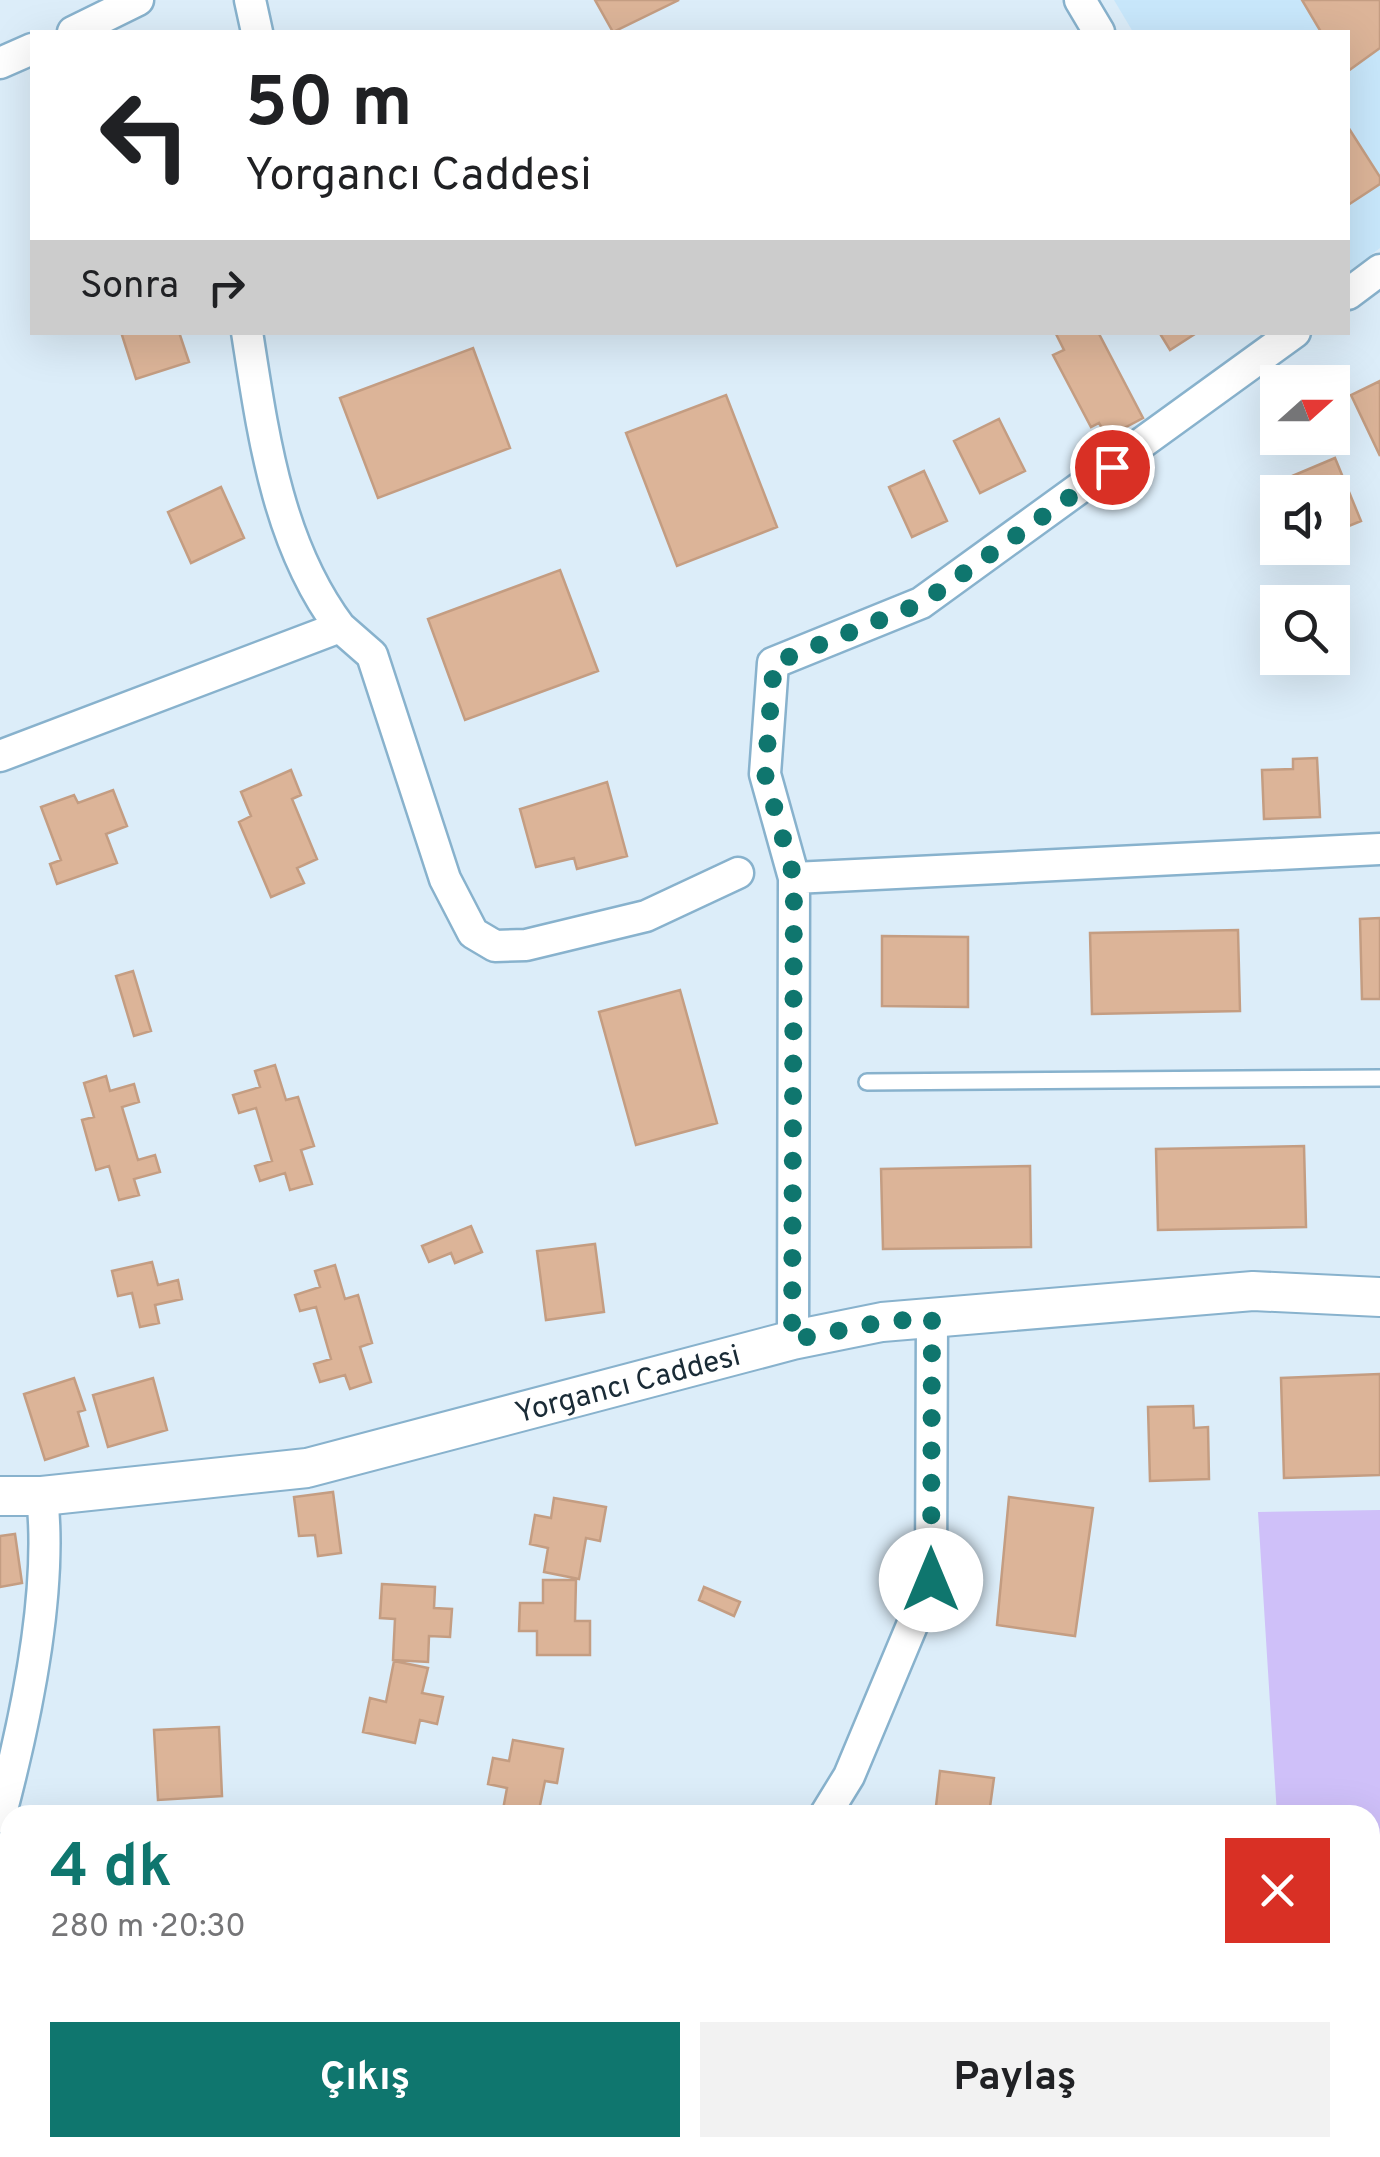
<!DOCTYPE html>
<html lang="tr">
<head>
<meta charset="utf-8">
<style>
  :root { --surface:#fff; --page:#f2f2f2; --text:#202124; --muted:#757577; --accent:#0f766e }
  body { margin:0; font-family:Overpass,sans-serif; background:var(--page); color:var(--text); height:100vh; display:flex; flex-direction:column; font-size:38px; white-space:nowrap }
  * { box-sizing:border-box; margin:0 }
  p { font-size:32px; color:var(--muted) }
  .icon { flex:none; width:55px; height:55px; fill:none; stroke:currentColor; stroke-width:2; stroke-linecap:round; stroke-linejoin:round }
  .map { position:relative; flex:1; overflow:hidden }
  .side { position:absolute; left:0px; top:1805px; width:1380px; height:352px; display:flex; flex-direction:column; background:var(--surface); border-radius:30px 30px 0 0; box-shadow:0 10px 40px #0002 }
  .side>* { flex:none }
  .guide { position:absolute; left:30px; top:30px; width:1320px; height:305px; border-radius:0px; box-shadow:0 10px 40px #0002; background:#fff; color:var(--text); overflow:hidden }
  .needle { width:65px; rotate:69deg }
  .controls { position:absolute; left:1260px; top:365px; display:grid; gap:20px }
  .controls a { display:grid; place-items:center; width:90px; height:90px; border-radius:0px; background:var(--surface); box-shadow:0 10px 40px #0002; font-size:50px }
  .pin { position:absolute; display:grid; place-items:center; width:85px; height:85px; color:#fff; margin:-42px; border:5px solid #fff; border-radius:50%; box-shadow:0 2px 10px #0007 }
  .me { position:absolute; width:110px; margin:-55px; rotate:0deg; stroke-linejoin:round; filter:drop-shadow(0 0 8px #0008) }
  .turn { display:flex; align-items:center; gap:35px; height:210px; padding:0 50px; font-size:45px }
  .turn .icon { width:130px; height:130px; stroke-width:2.5 }
  .turn b { display:block; font-size:70px; line-height:85px }
  .then { display:flex; align-items:center; height:95px; padding:0 50px; background:#0003; gap:20px; font-size:38px }
  .round { display:grid; place-items:center; flex:none; width:105px; height:105px; border-radius:0px; background:var(--page) }
  .overview { display:flex; align-items:center; justify-content:space-between; height:170px; padding:0 50px }
  h1 { font-size:60px; font-weight:700; line-height:75px; color:var(--accent) }
  .button { display:flex; gap:20px; margin-top:auto; padding:20px 50px }
  .button a { flex:1; height:115px; border-radius:0px; background:var(--accent); color:#fff; font-size:40px; font-weight:700; line-height:115px; text-align:center }
  .button a+a { background:var(--page); color:var(--text) }
  .map>svg:first-child { display:block }
  .built { fill:#c8e7fb }
  .green { fill:#cfc0f9 }
  .building { fill:#dcb498; stroke:#c49d82; stroke-width:2.5 }
  .lines { fill:none; stroke-linecap:round; stroke-linejoin:round }
  .service-casing { stroke:#88b2cd; stroke-width:20 }
  .minor-casing { stroke:#88b2cd; stroke-width:35 }
  .tertiary-casing { stroke:#88b2cd; stroke-width:42 }
  .service { stroke:#fff; stroke-width:15 }
  .minor { stroke:#fff; stroke-width:30 }
  .tertiary { stroke:#fff; stroke-width:38 }
  .route { stroke:#0f766e; stroke-width:18; stroke-dasharray:0 32.4 }
  .labels { text-anchor:middle; stroke-width:8; stroke-linejoin:round; paint-order:stroke }
  .street-label { font-size:30px; fill:#1a2b36; stroke:#f0f9ff }
</style>
</head>
<body>
<div class="map">
<svg width="1380" height="2157" viewBox="0 0 1380 2157">
  <rect width="100%" height="100%" fill="#dcedf9"/>
  <!-- built -->
  <path class="built" d="M1114,0h266v248l-32,24v-240h-215z"/>
  <!-- green -->
  <path class="green" d="M1380,1510v593l-8,54h-75v-9h73v-333h-93l-19,-303z"/>
  <!-- building -->
  <path class="building" d="M595,0h84l-66,32z
    M1302,0h78v48l-32,23v-39h-27z
    M1348,127l32,50v7l-32,21z
    M121,332h58l10,30 -53,17z
    M1055,332h43l45,86 -36,19 -8,-14 -8,4 -38,-72 11,-5z
    M1159,332h39l-28,18z
    M473,348l37,100 -132,50 -38,-100z
    M1380,381v75l-29,-61z
    M726,395l51,132 -100,39 -51,-133z
    M999,419l26,52 -45,22 -26,-52z
    M1335,458l26,63 -29,12v-41h-50l-4,-10z
    M924,471l23,50 -35,16 -23,-50z
    M221,487l23,51 -53,25 -23,-51z
    M560,570l38,101 -133,49 -37,-101z
    M1317,758l3,59 -56,2 -2,-49 31,-1v-10z
    M291,770l10,25 -9,4 25,60 -20,9 7,15 -33,14 -32,-75 12,-6 -10,-24z
    M607,782l20,74 -50,13 -3,-11 -38,9 -16,-58z
    M113,790l14,36 -21,8 11,29 -60,21 -7,-20 11,-4 -20,-53 33,-12 4,8z
    M1380,918v81h-18l-2,-80z
    M1238,930l2,81 -148,3 -2,-81z
    M882,936l86,1v70l-86,-1z
    M133,971l18,60 -17,5 -18,-60z
    M680,990l37,133 -81,22 -37,-133z
    M275,1065l11,35 12,-3 16,49 -13,4 11,34 -22,6 -5,-17 -25,8 -5,-15 17,-5 -16,-53 -17,5 -6,-18 27,-8 -5,-16z
    M106,1076l4,15 24,-7 5,18 -17,5 16,53 17,-5 5,17 -26,7 5,16 -20,5 -10,-34 -13,4 -14,-50 12,-3 -10,-34z
    M1304,1146l2,81 -148,3 -2,-81z
    M1030,1166l1,81 -148,2 -2,-80z
    M471,1226l11,26 -27,11 -4,-10 -22,9 -7,-16z
    M595,1244l9,68 -58,8 -9,-69z
    M152,1262l6,23 20,-5 4,19 -27,6 4,18 -19,4 -8,-34 -14,3 -6,-25z
    M335,1265l10,34 13,-4 14,48 -12,4 11,35 -21,7 -5,-14 -25,7 -6,-18 17,-5 -15,-52 -16,4 -5,-16 25,-8 -5,-16z
    M1380,1374v101l-96,3 -3,-100z
    M74,1378l11,32 -7,2 10,34 -43,14 -21,-66z
    M153,1378l14,52 -59,17 -15,-52z
    M1193,1406l1,22 14,-1 1,52 -59,2 -2,-74z
    M333,1492l8,61 -23,3 -3,-21 -16,1 -5,-39z
    M1009,1497l84,11 -18,128 -78,-11z
    M554,1498l52,9 -6,34 -14,-3 -7,41 -35,-7 4,-24 -18,-4 5,-29 16,3z
    M15,1534l7,49 -22,4v-51z
    M543,1580h33l-1,41h15v34h-53v-24h-18l1,-28h23z
    M382,1584l53,3 -1,21 18,1 -2,28 -21,-1 -1,26 -35,-2 2,-41 -15,-1z
    M704,1587l36,15 -6,14 -35,-16z
    M394,1661l34,7 -6,25 21,4 -6,27 -17,-4 -5,23 -52,-11 7,-34 16,4z
    M219,1727l3,69 -64,4 -4,-70z
    M513,1740l50,9 -6,34 -12,-2 -7,34h-36l5,-27 -19,-4 5,-26 16,3z
    M940,1771l54,7 -4,29 22,3 -1,5h-76z
    M1151,2148h100l1,9h-100z"/>
  <g class="lines">
    <!-- service casing -->
    <g class="service-casing">
      <path id="service" d="M867,1082l513,-4"/>
    </g>
    <!-- minor casing -->
    <g class="minor-casing">
      <path id="minor" d="M250,0l7,32
        M1080,0l19,32
        M73,32l65,-32
        M0,63l32,-14
        M1348,294l32,-24
        M247,332c16,102 30,211 93,295
        M0,756l340,-129 32,28 73,224 28,54 22,13 31,-1 120,-29 92,-43
        M794,878l586,-29
        M793,1340l1,-462 -29,-104 8,-111 148,-60 374,-271
        M825,1815l24,-39 82,-196 1,-262
        M0,1817c25,-94 53,-225 42,-321
        M0,2101l10,4
        M134,2148l14,5 56,-5
        M224,2148l59,9
        M750,2157l1,-9"/>
    </g>
    <!-- tertiary casing -->
    <g class="tertiary-casing">
      <g id="tertiary">
        <path id="s1" d="M0,1496h42l265,-28 486,-128 89,-18 371,-31 127,6"/>
      </g>
    </g>
    <!-- service -->
    <use href="#service" class="service"/>
    <!-- minor -->
    <use href="#minor" class="minor"/>
    <!-- tertiary -->
    <use href="#tertiary" class="tertiary"/>
  </g>
  <g class="lines">
    <!-- route -->
    <path class="route" d="M931,1580l1,-262 -50,4 -90,18 2,-462 -29,-104 9,-111 148,-60 190,-136"/>
  </g>
  <g class="labels">
    <!-- street labels -->
    <g class="street-label">
      <text dy="10" stroke="none"><textPath href="#s1" startOffset="640">Yorgancı Caddesi</textPath></text>
    </g>
  </g>
</svg>
<div class="controls">
<a><svg class="needle" viewBox="-14 -14 28 28"><path d="M0-13l5 13h-10z" fill="#e53935"/><path d="M0 13l5-13h-10z" fill="#757577"/></svg></a>
<a><svg class="icon" aria-label="sound" viewBox="0 0 24 24"><path d="M4 9h4l5-4v14l-5-4H4zM17 9q2 3 0 6"/></svg></a>
<a><svg class="icon" aria-label="search" viewBox="0 0 24 24"><circle cx="10" cy="10" r="6"/><path d="M15 15l6 6"/></svg></a>
</div>
<div class="pin" style="left:1112px;top:467px;background:#d93025"><svg class="icon" aria-label="arrive" viewBox="0 0 24 24"><path d="M6 21V4h12l-3 4 3 4H6"/></svg></div>
<svg class="me" style="left:931px;top:1580px" viewBox="-20 -20 40 40"><circle r="19" fill="#fff"/><path d="M0-13L10 11 0 6-10 11z" fill="#0f766e"/></svg>
<div class="guide">
<div class="turn"><svg class="icon" aria-label="left" viewBox="0 0 24 24"><path d="M17 20v-9H6M10 6l-5 5 5 5"/></svg><div><b>50 m</b>Yorgancı Caddesi</div></div>
<div class="then">Sonra<svg class="icon" aria-label="right" viewBox="0 0 24 24"><path d="M7 20v-9h11M14 6l5 5-5 5"/></svg></div>
</div>
<section class="side">
<div class="overview"><div><h1>4 dk</h1><p>280 m · 20:30</p></div><a class="round" style="background:#d93025;color:#fff"><svg class="icon" aria-label="close" viewBox="0 0 24 24"><path d="M6 6l12 12M18 6L6 18"/></svg></a></div>
<div class="button"><a>Çıkış</a><a>Paylaş</a></div>
</section>
</div>
</body>
</html>
